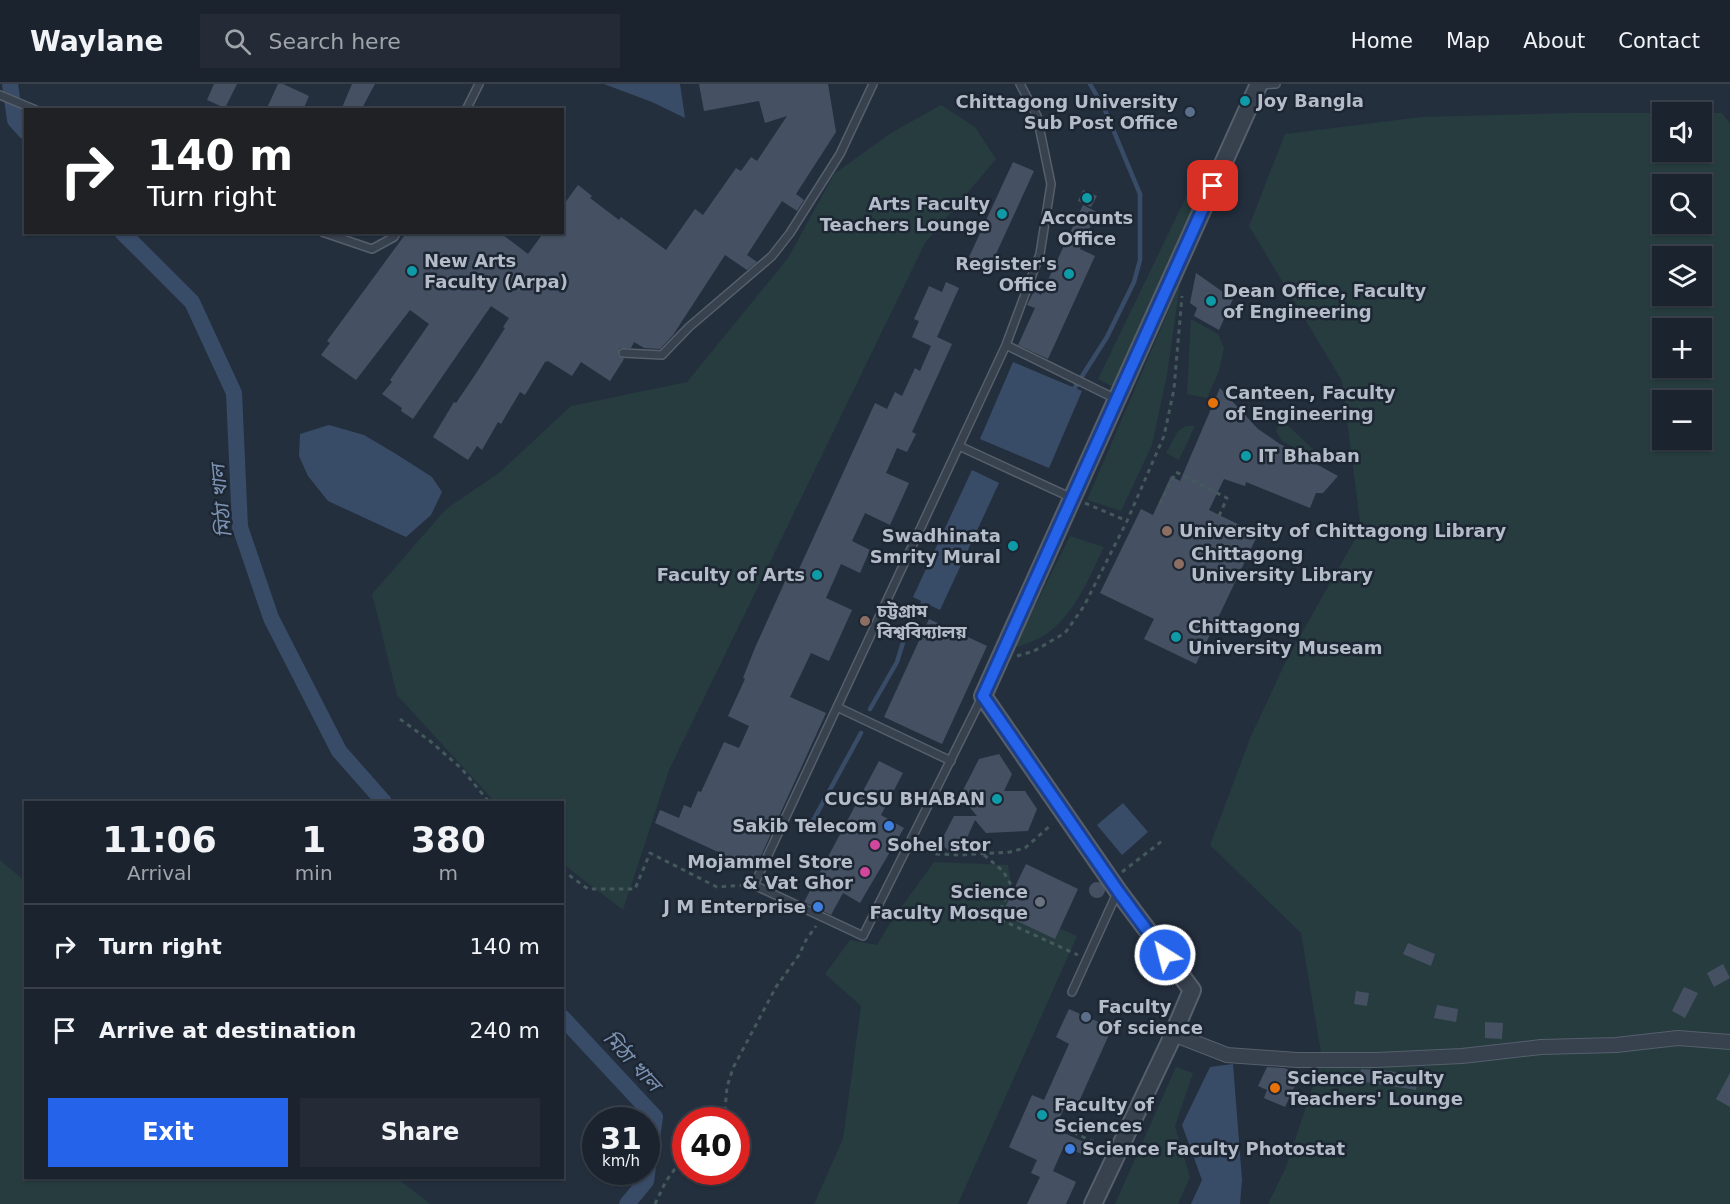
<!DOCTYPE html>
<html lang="en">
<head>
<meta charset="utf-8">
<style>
  :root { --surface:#1b232e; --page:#242b36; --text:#f1f3f6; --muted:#a0a4aa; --line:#39404a; --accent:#2563eb }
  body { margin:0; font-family:"DejaVu Sans","Noto Sans Bengali",sans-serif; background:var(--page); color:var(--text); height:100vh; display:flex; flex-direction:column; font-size:22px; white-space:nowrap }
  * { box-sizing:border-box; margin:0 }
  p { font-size:20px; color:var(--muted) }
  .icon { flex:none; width:33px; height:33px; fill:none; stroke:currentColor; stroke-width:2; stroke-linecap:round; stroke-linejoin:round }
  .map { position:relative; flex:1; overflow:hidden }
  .details { position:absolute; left:24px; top:717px; width:540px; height:378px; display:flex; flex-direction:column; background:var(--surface); border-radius:0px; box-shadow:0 2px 4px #0004,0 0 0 2px var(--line) }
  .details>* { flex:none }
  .banner { position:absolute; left:24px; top:24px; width:540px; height:126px; border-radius:0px; box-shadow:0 2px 4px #0004,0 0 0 2px var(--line); background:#202124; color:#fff; overflow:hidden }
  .fabs { position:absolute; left:1652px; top:18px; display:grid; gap:12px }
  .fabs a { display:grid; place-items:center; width:60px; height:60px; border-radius:0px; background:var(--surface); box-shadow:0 2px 4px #0004,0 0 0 2px var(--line); font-size:30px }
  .speed { position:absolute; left:582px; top:1023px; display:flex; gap:12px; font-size:30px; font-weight:700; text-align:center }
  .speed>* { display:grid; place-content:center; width:78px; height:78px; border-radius:50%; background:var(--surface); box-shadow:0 2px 4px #0004,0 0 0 2px var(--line); line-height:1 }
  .speed small { font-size:15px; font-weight:400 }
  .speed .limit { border:9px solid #d22; background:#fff; color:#111 }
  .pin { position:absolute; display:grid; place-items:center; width:51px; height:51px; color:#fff; margin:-26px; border-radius:12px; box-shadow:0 3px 9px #0006 }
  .me { position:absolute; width:66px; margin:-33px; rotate:324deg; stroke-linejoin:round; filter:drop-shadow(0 0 4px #0008) }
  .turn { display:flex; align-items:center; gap:21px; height:126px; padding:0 24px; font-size:27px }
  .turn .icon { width:78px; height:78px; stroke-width:2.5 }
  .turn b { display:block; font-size:42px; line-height:51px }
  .eta { display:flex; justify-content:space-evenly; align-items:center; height:102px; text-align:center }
  .eta b { font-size:36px; font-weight:600; line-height:42px }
  .action { display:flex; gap:12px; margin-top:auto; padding:12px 24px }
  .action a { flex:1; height:69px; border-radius:0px; background:var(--accent); color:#fff; font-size:24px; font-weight:600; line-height:69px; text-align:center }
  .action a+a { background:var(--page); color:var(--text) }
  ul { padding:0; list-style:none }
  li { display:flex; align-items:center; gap:18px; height:84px; padding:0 24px; border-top:2px solid var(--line) }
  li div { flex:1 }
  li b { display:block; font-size:22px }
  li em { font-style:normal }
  header { display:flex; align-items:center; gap:36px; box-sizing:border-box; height:84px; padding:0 30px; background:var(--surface); border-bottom:2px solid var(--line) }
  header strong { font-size:28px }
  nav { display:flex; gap:33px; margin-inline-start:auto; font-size:21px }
  .search { width:420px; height:54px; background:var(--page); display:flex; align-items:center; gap:15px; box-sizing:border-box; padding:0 21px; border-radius:0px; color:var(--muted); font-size:22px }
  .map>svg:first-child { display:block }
  .green { fill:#263c3f; fill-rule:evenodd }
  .water { fill:#394c67 }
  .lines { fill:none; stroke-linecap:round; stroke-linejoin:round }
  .stream { stroke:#394c67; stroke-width:4.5 }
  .canal { stroke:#394c67; stroke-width:16 }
  .building { fill:#455162 }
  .service-casing { stroke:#565f6c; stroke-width:10 }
  .minor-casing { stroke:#565f6c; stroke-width:16 }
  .tertiary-casing { stroke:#565f6c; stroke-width:20 }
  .path { stroke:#44595c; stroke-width:3; stroke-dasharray:4.5 4.5; stroke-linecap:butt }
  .service { stroke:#38414e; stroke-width:7 }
  .minor { stroke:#38414e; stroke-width:14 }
  .tertiary { stroke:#38414e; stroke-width:16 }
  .route-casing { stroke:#184099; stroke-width:15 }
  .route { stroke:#2563eb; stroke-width:10 }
  .culture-dot { fill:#0f9aa8; stroke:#1d2633; stroke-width:2 }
  .service-dot { fill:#5c6f8a; stroke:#1d2633; stroke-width:2 }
  .food-dot { fill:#e8710a; stroke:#1d2633; stroke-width:2 }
  .education-dot { fill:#8d6e63; stroke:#1d2633; stroke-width:2 }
  .shop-dot { fill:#3f7fe0; stroke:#1d2633; stroke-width:2 }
  .hotel-dot { fill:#d1479c; stroke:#1d2633; stroke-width:2 }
  .worship-dot { fill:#6b7280; stroke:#1d2633; stroke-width:2 }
  .labels { text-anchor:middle; stroke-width:5; stroke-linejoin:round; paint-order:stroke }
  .poi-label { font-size:18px; font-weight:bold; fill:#b4bcc9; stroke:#1d2633; text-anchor:start }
  .water-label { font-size:20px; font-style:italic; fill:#7c92b1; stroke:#1d2633 }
</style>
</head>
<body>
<header>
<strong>Waylane</strong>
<div class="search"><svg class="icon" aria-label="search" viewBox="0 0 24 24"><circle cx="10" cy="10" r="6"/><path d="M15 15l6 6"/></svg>Search here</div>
<nav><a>Home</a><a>Map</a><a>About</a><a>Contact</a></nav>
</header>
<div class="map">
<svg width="1730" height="1120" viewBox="0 0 1730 1120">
  <rect width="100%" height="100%" fill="#242f3e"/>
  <!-- green -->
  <path class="green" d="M941,21l34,22 21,32 -71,84 -256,527 -46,140 -60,-46 -1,-62h-67l-98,-107 -25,-101 74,-85 53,-36 72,-67 116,-24 101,-124 46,-84 57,-41z
    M1573,29h89v39h39v-39h21l8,11v1080h-462l18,-37 36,-108 -21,-126 -91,-88 41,-109 37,-79 73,-128 -19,-148 -93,-155 36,-92 136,-17zM1662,100h39v40h-39zM1662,172h39v40h-39zM1662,244h39v40h-39zM1662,316h39v40h-39z
    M1187,111l14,9 -86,184 -17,-9z
    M1180,200l-13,91 -15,70 -31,66 -34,-11z
    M1191,235l27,15 6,14 -5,23 -12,27 -20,-4z
    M1276,330l43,41 -3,5 -34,-19 -6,-10 2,-5 -4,-9z
    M1186,342h9l-16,34 -13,-7 12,-22z
    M1070,452l34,11c-16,33 -31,72 -64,91 -8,4 -18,7 -26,10z
    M0,776l25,21 1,297h371l33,26h-430z
    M934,778l74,3 3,20 20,31 46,20 -119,268h-144l29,-65 18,-133 -36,-32 25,-34 27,5 15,-25z
    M1176,983l17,6 -18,53 15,51 -12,27h-63z"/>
  <!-- water -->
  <path class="water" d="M604,0h76l5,34 -33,-16z
    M1013,278l69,29 -33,77 -69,-29z
    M329,341l35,10 32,19 36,23 10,15 -11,23 -25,22 -78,-36 -20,-25 -9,-20 1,-22z
    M972,386l27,13 -59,127 -27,-13z
    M1123,719l25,29 -26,23 -25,-30z
    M1233,980l9,116 -2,24h-49l11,-24 -20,-55 28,-58z"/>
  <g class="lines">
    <!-- stream -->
    <path class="stream" d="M1072,308l35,-55 27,-55 6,-22v-66l-35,-84 -15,-26
      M870,625l27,-47 12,-39 18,-26
      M809,744l52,-95"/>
    <!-- canal -->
    <path class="canal" d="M10,0l5,36 11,12
      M122,148l70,70 42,91 6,134 31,91 68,133 45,51
      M562,933l93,100 -9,64 -19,23"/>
  </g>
  <!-- building -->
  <path class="building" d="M214,0h23l-12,24 -18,-8z
    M278,0h5l26,12 -6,14h-37z
    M352,0h23l-14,26h-20z
    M699,0h129l8,48 -40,62 8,6 -7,11 -15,-10 -35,54 10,7 -10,8 -22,-15 -52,80 -13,14 -16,-1 -10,-6 -3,6h-11l-2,7 6,4 -14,22 -29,-19 -9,14 -24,-15 -3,1 -20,33 -5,-3 -19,32 -3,-2 -16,28 -5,-4 -9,14 -35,-23 21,-35 2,1 19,-28 30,-47 -2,-1 6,-9 -18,-12 -78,113 -12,-8 1,-3 -20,-14 10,-12 -2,-2 39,-56 -19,-14 -54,70 -35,-25 9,-12 -3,-2 80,-109h92l29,22 16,-22h18v-25l16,-22 14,11 -2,2 29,22 2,-3 45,33 29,-41 8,6 33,-47 5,3 10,-14 6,4 30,-45 -22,7 -6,-22 -55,10z
    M1013,78l21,9 -44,96 -21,-10z
    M1083,106l14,6 -6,11 -13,-6z
    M1083,121l14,7 -17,37 15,7 -47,103 -30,-14 17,-37 -8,-3 7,-14 7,4z
    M1196,189l37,26 -14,31 -25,-14 3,-8 -7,-5z
    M946,198l13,6 -22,49 15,7 -40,88 4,2 -9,18 -10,-4 -11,25 23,10 -19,42 -25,-12 -13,28 18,9 -10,23 -19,-9 -15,34 26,12 -23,51 -18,-8 -21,44 36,16 -71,156 -100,-46 5,-13 19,8 5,-13 7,3 7,-17 3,1 23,-50 15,6 10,-22 -21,-10 17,-37 -2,-1 11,-28 33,-73 7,3 81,-177 12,6 8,-17 7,4 13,-28 5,3 11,-25 -19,-9 7,-16 -5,-2 15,-33 13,6z
    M1220,304l38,41 22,15 58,32 -15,17h-7l-6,15 -64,-26 -1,4 -21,-7 -15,31 49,24 -62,130 -52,-25 10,-20 -54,-26 41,-84 12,6 18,-39 9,5z
    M929,535l58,27 -45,98 -58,-27z
    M999,670l13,20 -8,17h21l12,18 -9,22 -42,2 -11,-13 -13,29 -13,2 -9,-8 14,-27h23l-17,-20 19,-37z
    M879,677l24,12 -22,42 23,13 -44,75 -17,-10 -12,22 -27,-13z
    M1026,780l52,25 -23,50 -53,-25z
    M1089 806a8 8 0 1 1 16 0a8 8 0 1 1-16 0Z
    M1408,859l27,11 -4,12 -28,-12z
    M1723,880l7,14 -16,9 -7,-14z
    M1684,903l14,6 -13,25 -13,-7z
    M1356,907l13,2 -2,13 -13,-2z
    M1437,921l21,4 -2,13 -22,-4z
    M1069,925l43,19 -35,78 -10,-5 -12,28 38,17 -5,11 -24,-11 -11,25 23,11 -10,22h-39l13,-27 -9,-4 6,-13 -28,-13 23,-52 12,5 25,-56 -13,-7z
    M1485,938l18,1 -1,16 -17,-1z
    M1267,983l17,1 16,7 -15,32 -21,-9 3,-8 -9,-4z
    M1361,985l29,2 28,6 -2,13 -57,-9z
    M1730,989v34l-14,-8z"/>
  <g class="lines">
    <!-- service casing -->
    <g class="service-casing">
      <path id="service" d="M1258,1l18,-1
        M0,11l36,15
        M466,26l13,-26
        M322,148l50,17 22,-12 3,-5
        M1006,261l110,54
        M623,269l39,2 27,-28 83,-71 18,-23 50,-79 33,-70
        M959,362l113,52
        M982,613l-119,239 -109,-51 252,-540 34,-91 11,-70 -14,-68 -17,-32
        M837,623l114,54
        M1072,908l45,-99"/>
    </g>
    <!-- minor casing -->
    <g class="minor-casing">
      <path id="minor" d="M1173,950l54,21 70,5h79l86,-4 79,-9 75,-2 62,-7 52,4"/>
    </g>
    <!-- tertiary casing -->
    <g class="tertiary-casing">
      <path id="tertiary" d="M1093,1120l76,-160 23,-54 -74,-99 -135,-195 276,-612"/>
    </g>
    <!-- path -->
    <path class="path" d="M1085,419l42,18
      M1160,420l16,-32 51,26 -8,18
      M1017,572l17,-5 31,-18 19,-27 43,-85 37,-85 10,-47 8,-93
      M400,635l30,22 32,28 27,33
      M919,763l17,7 25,1 49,-3 15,-4 27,-24
      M984,771l19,16 8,14 -14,33 81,37
      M562,786l26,19h47l15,-36 67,34 29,-2
      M1122,788l40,-31
      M724,1036l3,-33 6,-19 43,-81 23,-32 7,-15 10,-14
      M1057,1041l48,22
      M655,1120l11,-23 20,-27"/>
    <!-- service -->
    <use href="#service" class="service"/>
    <!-- minor -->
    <use href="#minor" class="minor"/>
    <!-- tertiary -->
    <use href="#tertiary" class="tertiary"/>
  </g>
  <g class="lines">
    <!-- route casing -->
    <g class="route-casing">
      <path id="route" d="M1165,871l-47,-64 -135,-195 230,-510"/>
    </g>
    <!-- route -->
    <use href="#route" class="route"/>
  </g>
  <!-- markers -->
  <g class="culture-dot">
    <circle cx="1245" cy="17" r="6"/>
    <circle cx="1087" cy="114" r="6"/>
    <circle cx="1002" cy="130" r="6"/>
    <circle cx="412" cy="187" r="6"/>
    <circle cx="1069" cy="190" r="6"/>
    <circle cx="1211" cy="217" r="6"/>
    <circle cx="1246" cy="372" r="6"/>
    <circle cx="1013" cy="462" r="6"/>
    <circle cx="817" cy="491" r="6"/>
    <circle cx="1176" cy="553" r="6"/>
    <circle cx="997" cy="715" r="6"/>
    <circle cx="1042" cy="1031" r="6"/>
  </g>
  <g class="service-dot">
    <circle cx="1190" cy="28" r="6"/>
    <circle cx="1086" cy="933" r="6"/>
  </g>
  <g class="food-dot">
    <circle cx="1213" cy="319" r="6"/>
    <circle cx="1275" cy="1004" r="6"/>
  </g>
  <g class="education-dot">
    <circle cx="1167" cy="447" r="6"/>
    <circle cx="1179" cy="480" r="6"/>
    <circle cx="865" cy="537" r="6"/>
  </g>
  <g class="shop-dot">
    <circle cx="889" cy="742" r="6"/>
    <circle cx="818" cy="823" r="6"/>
    <circle cx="1070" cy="1065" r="6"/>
  </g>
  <g class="hotel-dot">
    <circle cx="875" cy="761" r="6"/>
    <circle cx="865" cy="788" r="6"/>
  </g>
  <circle class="worship-dot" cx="1040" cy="818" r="6"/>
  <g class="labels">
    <!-- poi labels -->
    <g class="poi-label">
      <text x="1257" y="23">Joy Bangla</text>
      <text x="1178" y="24" text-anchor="end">Chittagong University<tspan x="1178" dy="21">Sub Post Office</tspan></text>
      <text x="990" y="126" text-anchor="end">Arts Faculty<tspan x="990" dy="21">Teachers Lounge</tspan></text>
      <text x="1087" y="140" text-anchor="middle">Accounts<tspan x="1087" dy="21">Office</tspan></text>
      <text x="424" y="183">New Arts<tspan x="424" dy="21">Faculty (Arpa)</tspan></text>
      <text x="1057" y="186" text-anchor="end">Register's<tspan x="1057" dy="21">Office</tspan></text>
      <text x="1223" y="213">Dean Office, Faculty<tspan x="1223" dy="21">of Engineering</tspan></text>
      <text x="1225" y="315">Canteen, Faculty<tspan x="1225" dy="21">of Engineering</tspan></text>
      <text x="1258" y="378">IT Bhaban</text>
      <text x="1179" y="453">University of Chittagong Library</text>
      <text x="1001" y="458" text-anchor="end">Swadhinata<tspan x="1001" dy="21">Smrity Mural</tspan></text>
      <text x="1191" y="476">Chittagong<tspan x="1191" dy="21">University Library</tspan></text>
      <text x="805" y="497" text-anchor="end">Faculty of Arts</text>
      <text x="877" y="533">চট্টগ্রাম<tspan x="877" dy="21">বিশ্ববিদ্যালয়</tspan></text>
      <text x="1188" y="549">Chittagong<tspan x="1188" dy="21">University Museam</tspan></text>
      <text x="985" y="721" text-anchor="end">CUCSU BHABAN</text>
      <text x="877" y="748" text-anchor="end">Sakib Telecom</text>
      <text x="887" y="767">Sohel stor</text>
      <text x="853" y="784" text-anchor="end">Mojammel Store<tspan x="853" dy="21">&amp; Vat Ghor</tspan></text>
      <text x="1028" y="814" text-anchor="end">Science<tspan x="1028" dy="21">Faculty Mosque</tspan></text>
      <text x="806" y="829" text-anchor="end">J M Enterprise</text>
      <text x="1098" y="929">Faculty<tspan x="1098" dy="21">Of science</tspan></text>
      <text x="1287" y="1000">Science Faculty<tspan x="1287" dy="21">Teachers' Lounge</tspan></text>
      <text x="1054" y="1027">Faculty of<tspan x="1054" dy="21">Sciences</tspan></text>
      <text x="1082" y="1071">Science Faculty Photostat</text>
    </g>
    <!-- water labels -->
    <g class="water-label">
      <text transform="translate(221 417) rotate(-96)" y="7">মিঠা খাল</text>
      <text transform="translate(632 977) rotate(47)" y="7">মিঠা খাল</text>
    </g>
  </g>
</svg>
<div class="fabs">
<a><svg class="icon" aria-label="sound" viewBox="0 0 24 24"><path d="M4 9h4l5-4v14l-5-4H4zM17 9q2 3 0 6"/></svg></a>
<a><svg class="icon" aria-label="search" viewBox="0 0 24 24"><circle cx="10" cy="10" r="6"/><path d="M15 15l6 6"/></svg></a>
<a><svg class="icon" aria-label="layers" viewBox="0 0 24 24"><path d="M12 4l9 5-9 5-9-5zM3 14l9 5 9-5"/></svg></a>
<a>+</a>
<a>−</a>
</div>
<div class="speed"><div>31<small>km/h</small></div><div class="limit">40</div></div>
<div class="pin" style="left:1213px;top:102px;background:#d93025"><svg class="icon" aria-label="arrive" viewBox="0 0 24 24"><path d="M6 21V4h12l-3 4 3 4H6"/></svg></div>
<svg class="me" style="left:1165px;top:871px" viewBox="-20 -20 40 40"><circle r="17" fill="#2563eb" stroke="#fff" stroke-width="3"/><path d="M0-11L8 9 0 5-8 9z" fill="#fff"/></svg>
<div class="banner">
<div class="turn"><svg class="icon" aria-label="right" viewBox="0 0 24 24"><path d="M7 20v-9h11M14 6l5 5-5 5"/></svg><div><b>140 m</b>Turn right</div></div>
</div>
<section class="details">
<div class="eta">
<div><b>11:06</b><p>Arrival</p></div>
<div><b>1</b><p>min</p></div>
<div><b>380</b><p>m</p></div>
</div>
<ul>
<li><svg class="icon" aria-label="right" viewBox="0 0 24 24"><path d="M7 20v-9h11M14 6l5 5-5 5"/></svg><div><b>Turn right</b></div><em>140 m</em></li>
<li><svg class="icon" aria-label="arrive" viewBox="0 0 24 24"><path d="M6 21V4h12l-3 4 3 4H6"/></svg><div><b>Arrive at destination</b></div><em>240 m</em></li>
</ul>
<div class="action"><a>Exit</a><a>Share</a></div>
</section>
</div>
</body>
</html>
